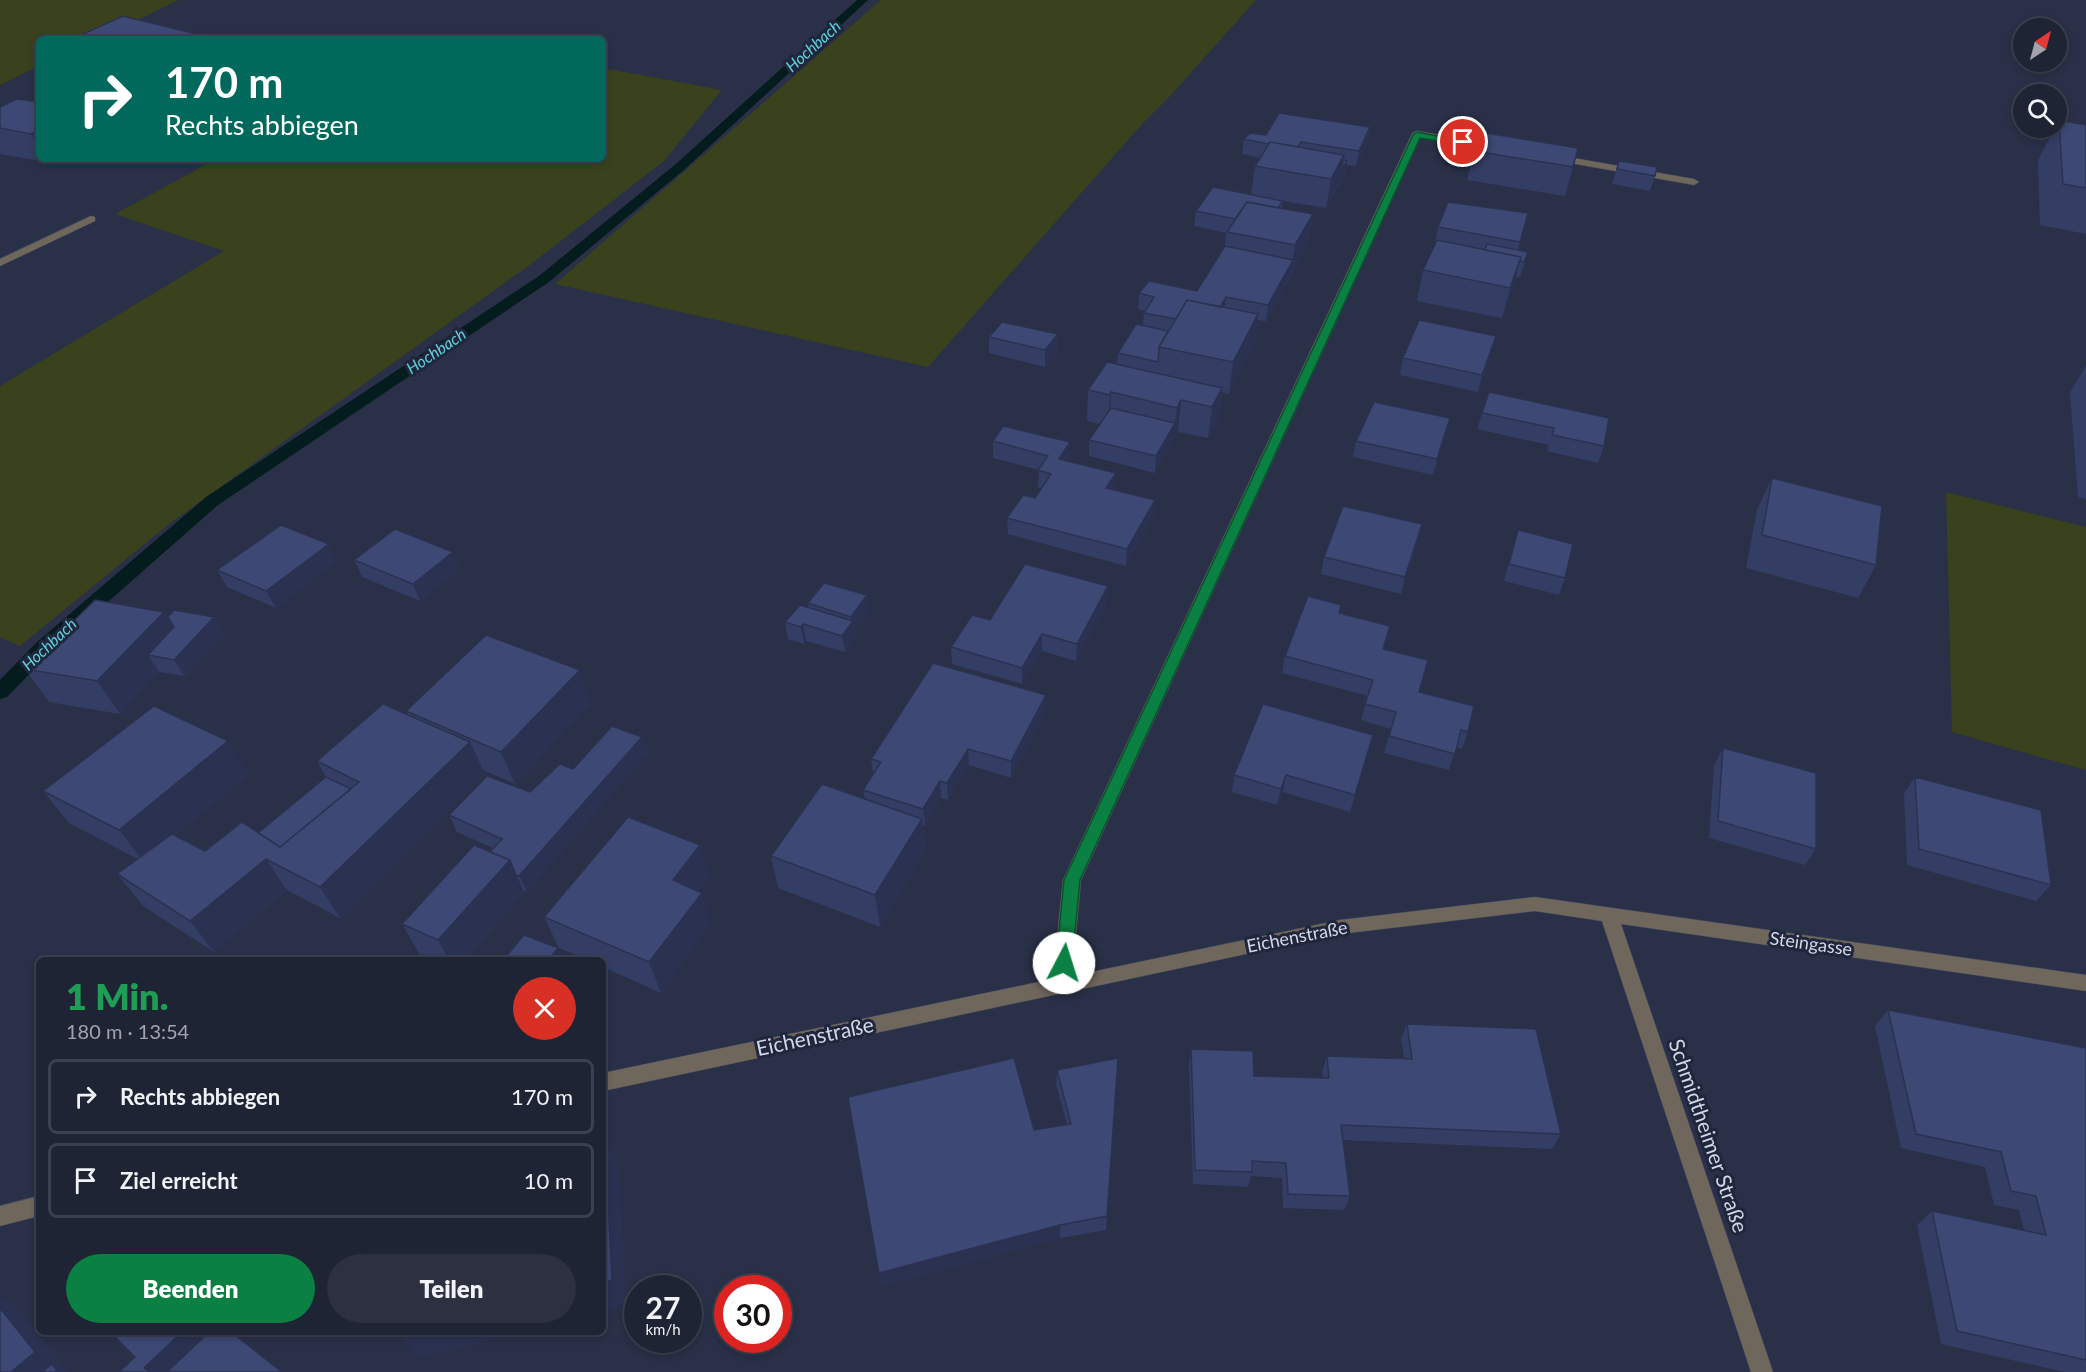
<!DOCTYPE html>
<html lang="de">
<head>
<meta charset="utf-8">
<style>
  :root { --surface:#1f2435; --page:#2c3041; --text:#f1f3f6; --muted:#a1a4ad; --line:#3c4150; --accent:#0b8043 }
  body { margin:0; font-family:Lato,sans-serif; background:var(--page); color:var(--text); height:100vh; display:flex; flex-direction:column; font-size:22px; white-space:nowrap }
  * { box-sizing:border-box; margin:0 }
  p { font-size:20px; color:var(--muted) }
  .icon { flex:none; width:33px; height:33px; fill:none; stroke:currentColor; stroke-width:2; stroke-linecap:round; stroke-linejoin:round }
  .map { position:relative; flex:1; overflow:hidden }
  .drawer { position:absolute; left:36px; top:957px; width:570px; height:378px; display:flex; flex-direction:column; background:var(--surface); border-radius:9px; box-shadow:0 3px 9px #0003,0 0 0 2px var(--line) }
  .drawer>* { flex:none }
  .top-card { position:absolute; left:36px; top:36px; width:570px; height:126px; border-radius:9px; box-shadow:0 3px 9px #0003,0 0 0 2px var(--line); background:#00695c; color:#fff; overflow:hidden }
  .needle { width:39px; rotate:36deg }
  .fabs { position:absolute; left:2013px; top:18px; display:grid; gap:12px }
  .fabs a { display:grid; place-items:center; width:54px; height:54px; border-radius:50%; background:var(--surface); box-shadow:0 3px 9px #0003,0 0 0 2px var(--line); font-size:30px }
  .speed { position:absolute; left:624px; top:1275px; display:flex; gap:12px; font-size:30px; font-weight:700; text-align:center }
  .speed>* { display:grid; place-content:center; width:78px; height:78px; border-radius:50%; background:var(--surface); box-shadow:0 3px 9px #0003,0 0 0 2px var(--line); line-height:1 }
  .speed small { font-size:15px; font-weight:400 }
  .speed .limit { border:9px solid #d22; background:#fff; color:#111 }
  .pin { position:absolute; display:grid; place-items:center; width:51px; height:51px; color:#fff; margin:-26px; border:3px solid #fff; border-radius:50%; box-shadow:0 2px 6px #0007 }
  .me { position:absolute; width:66px; margin:-33px; rotate:5deg; stroke-linejoin:round; filter:drop-shadow(0 0 4px #0008) }
  .turn { display:flex; align-items:center; gap:21px; height:126px; padding:0 30px; font-size:27px }
  .turn .icon { width:78px; height:78px; stroke-width:2.5 }
  .turn b { display:block; font-size:42px; line-height:51px }
  .round { display:grid; place-items:center; flex:none; width:63px; height:63px; border-radius:32px; background:var(--page) }
  .headline { display:flex; align-items:center; justify-content:space-between; height:102px; padding:0 30px }
  h1 { font-size:36px; font-weight:800; line-height:45px; color:#1e9e55 }
  .action { display:flex; gap:12px; margin-top:auto; padding:12px 30px }
  .action a { flex:1; height:69px; border-radius:36px; background:var(--accent); color:#fff; font-size:24px; font-weight:800; line-height:69px; text-align:center }
  .action a+a { background:var(--page); color:var(--text) }
  ul { padding:0; list-style:none }
  li { display:flex; align-items:center; gap:18px; height:75px; margin:0 12px 9px; padding:0 18px; border:3px solid var(--line); border-radius:9px }
  li div { flex:1 }
  li b { display:block; font-size:22px }
  li em { font-style:normal }
  .map>svg:first-child { display:block }
  .green { fill:#39421c }
  .lines { fill:none; stroke-linecap:round; stroke-linejoin:round }
  .stream { fill:#051c1e; fill-rule:evenodd }
  .service-casing { stroke:#444b61; stroke-width:1 }
  .minor-casing { stroke:#444b61; stroke-width:1 }
  .service { fill:#6f665c; fill-rule:evenodd }
  .minor { fill:#6f665c; fill-rule:evenodd }
  .wall { fill:#343e64 }
  .shaded-wall { fill:#2b3251 }
  .building { fill:#3d4874; stroke:#2b3251; stroke-width:1.5 }
  .route { fill:#0b8043; stroke:#07532c; stroke-width:1.5 }
  .labels { text-anchor:middle; stroke-width:6; stroke-linejoin:round; paint-order:stroke }
  .far-water-label { font-size:16px; font-style:italic; fill:#5fd3dc; stroke:#20263c }
  .street-label { font-size:18px; fill:#d3d8e7; stroke:#20263c }
  .near-street-label { font-size:21px; fill:#d3d8e7; stroke:#20263c }
</style>
</head>
<body>
<div class="map">
<svg width="2086" height="1372" viewBox="0 0 2086 1372">
  <rect width="100%" height="100%" fill="#293047"/>
  <!-- green -->
  <path class="green" d="M0,0h179l-82,39h-58v27l-39,19z
    M881,0h375l-85,95 -28,28 -215,244 -373,-83z
    M603,68l119,22 -58,71 -133,103 -362,260 -149,122 -20,-9v-251l224,-135 -109,-37 101,-55h387z
    M1946,492l140,35v243l-134,-38z"/>
  <g class="lines">
    <!-- stream -->
    <path class="stream" d="M857,0h11l-183,169 -136,113 -331,223 -167,147 -44,45 -7,2v-19l37,-38 169,-145 333,-221 138,-113z"/>
    <!-- service casing -->
    <g class="service-casing">
      <path id="service" d="M1417,131l80,14 5,3 -5,3 -83,-15 -2,-2z
        M1556,155l138,24 5,3 -5,3 -141,-25v-4z"/>
    </g>
    <!-- minor casing -->
    <g class="minor-casing">
      <path id="minor" d="M1417,131l5,3 -341,746 -9,96 268,-56 195,-23 551,78v16l-465,-67 152,448h-22l-149,-451 -67,-10 -195,23 -737,157v-18l450,-94 10,-99 349,-746z
        M91,216l4,1v4l-95,45v-7z
        M39,1196v20l-39,10v-20z"/>
    </g>
    <!-- service -->
    <use href="#service" class="service"/>
    <!-- minor -->
    <use href="#minor" class="minor"/>
  </g>
  <!-- wall -->
  <path class="wall" d="M39,102v57h13l-5,3 -47,-8v-47z
    M2059,120l27,5v109l-46,-9 -2,-65 17,-32h1v-3z
    M1370,127l-2,15 -12,24 -10,-1 -1,10 -19,33 -43,-7 -1,7 31,6 -5,30 -42,77 -9,-1 -3,25 -25,49 -7,-2 -3,27 -11,19 -30,-6 -23,41 -66,-17v-16l11,-16 -13,-3 1,-31 29,-26 1,-11 25,-27 1,-13 2,-2 -8,-2 1,-16 58,-2 28,-45 1,-13 -32,-7 2,-15 55,-16 4,-29 5,-8 -18,-4 2,-15 22,-4z
    M1474,151l99,16 -8,29 -98,-16z
    M1619,161l36,15 -5,15 -38,-7z
    M1528,213l-10,37 10,2 -8,25h-4l-14,41 -85,-17 6,-31 13,-27h-1l3,-16z
    M989,337l69,14 -13,16 -56,-14z
    M1492,352l-14,40 -78,-17 3,-17z
    M2086,366v133l-8,-2 -8,-105z
    M1489,392l115,54 -6,17 -51,-12 2,-6 -72,-16z
    M1446,434l-13,41 -80,-18 3,-16z
    M993,441l77,1v17l-2,2 47,29 40,10 -1,16 -28,50 -118,-32 -1,-16 28,-20 6,-10 -3,-1 1,-17 -46,-12z
    M1772,478l104,87 -18,33 -112,-30 11,-58z
    M1518,530l47,48 -6,17 -55,-14z
    M1418,541l-17,53 -80,-20 3,-17z
    M453,552l6,16 -39,33 -58,-24 -8,-17z
    M337,561l-61,47 -49,-21 -10,-17z
    M867,595l2,17 -15,20 1,6 -10,14 -39,-11 -2,3 -16,-5 -3,-17 23,-15v-4z
    M1107,603l-31,58 -34,-10 -20,33 -70,-20 -1,-17 39,-27z
    M1341,605l-2,8 45,36 35,43 49,40 -6,17 -6,-2 -7,23 -65,-17 7,-24 -30,-9 7,-24 -86,-23 3,-17z
    M164,612l4,5h46l10,17 -39,42 -26,-4 -39,42 -71,-12 -24,-33z
    M1046,695v17l-35,66 -42,-13 -21,35 -7,-2 -16,27h-2l3,26 -46,76 -102,-39 -7,-32 94,-57 -2,-9 10,-16 -2,-15z
    M591,703l-76,81 -32,-14 2,4 -145,144 -53,-28 -73,62 -71,-46 -26,-32 21,-15 -69,-36 -26,-32 206,-17 -74,62 30,15 53,-19 68,-55 -9,-16 91,-46 -2,-4z
    M1373,735l-23,77 -67,-20 -6,13 -45,-13 2,-17z
    M642,737l6,16 -121,139 -3,-1v1l-59,68h-34l-11,-5 -18,-31 91,-76 -36,-16 -8,-17 81,-23 43,-23z
    M1723,748l93,101 -11,16 -96,-27 5,-73z
    M1915,777l136,108 -15,16 -129,-36 -3,-72z
    M700,845l10,32 -12,14 13,33 -50,69 -58,-26v-7h-16l-28,-12 -15,-31z
    M1888,1010l198,38v324h-21l-124,-28 -24,-119 15,-14 92,19 -5,-20 -25,-5 -9,-38 -84,-19 -26,-122z
    M1407,1024l154,110 -9,15 -209,-9 7,56 -6,14 -61,-2 -1,-30 -31,-2 -3,11 -55,-3 -4,-120 2,-15 63,27 69,2 -1,-6 5,-16 77,3 -3,-20z
    M1118,1058l-12,172 -46,8 -179,48 -2,-13 155,-143 33,-6 -11,-39 1,-15z"/>
  <!-- shaded-wall -->
  <path class="shaded-wall" d="M1370,127l-2,15 -12,24 3,-15z
    M39,130v18l-8,-14z
    M1344,155l-5,29 -13,24 5,-29z
    M45,159h7l-5,3z
    M1347,161l-2,14 -6,9 3,-15z
    M1313,214l-5,30 -18,32 5,-31z
    M1521,257l-8,30 -11,31 8,-30z
    M1293,260l-3,16 -24,45 2,-16z
    M1226,297l-2,16 -6,-3z
    M1258,314l-4,31 -25,49 4,-32z
    M1058,334v17l-13,16v-17z
    M1496,336l-4,16 -14,40 4,-17z
    M1222,388l-3,31 -11,19 4,-31z
    M1111,392l-1,32 -2,2 2,-31z
    M1181,400l-3,32 -23,41 1,-17 19,-33 2,-15z
    M1450,418l-4,16 -13,41 4,-16z
    M1070,442v17l-12,17 1,-17z
    M1116,473l-1,16 -9,-1z
    M1155,500l-1,16 -28,50 1,-17z
    M1422,524l-4,17 -17,53 4,-17z
    M329,544l8,17 -61,47 -10,-17z
    M453,552l6,16 -39,33 -7,-17z
    M1108,586l-1,17 -31,58 1,-17z
    M867,595l2,17 -15,20 1,6 -10,14 -3,-16 9,-13v-6z
    M164,612l21,32 -37,11 11,17 -39,42 -23,-33z
    M214,617l10,17 -39,42 -11,-16z
    M803,624l3,17 -2,3 -3,-17z
    M1042,634v17l-20,33v-16z
    M580,670l11,33 -76,81 -14,-32z
    M1046,695v17l-35,66v-17z
    M1373,735l-4,17 -19,60 5,-17z
    M642,737l6,16 -121,139 -8,-16z
    M228,741l21,33 -105,88 -25,-32z
    M470,742l15,32 -145,144 -20,-31z
    M968,749l1,16 -21,35 -1,-17z
    M1286,775l-3,17 -6,13 4,-16z
    M940,781l1,17 -16,27 -2,-16z
    M922,819l4,32 -46,76 -5,-32z
    M700,845l10,32 -27,35 -10,-32z
    M266,859l21,31 -73,62 -24,-31z
    M510,860l14,32 -59,68h-16l-11,-20z
    M702,893l9,31 -50,69 -12,-31z
    M558,948l5,12h-15z
    M605,1138l14,28 8,139 -24,6z
    M1060,1225v13l-179,48 -2,-13z
    M0,1297l18,12 50,63h-57l-11,-64z
    M182,1332h49l-35,40h-46l-6,-4z
    M405,1332h117l-102,26 -23,-24z"/>
  <!-- building -->
  <path class="building" d="M123,16l94,23h-145z
    M17,99l22,3v28l-8,4 -31,-6v-21z
    M1279,113l91,14 -11,24 -58,-9 -3,5 -28,-5 -2,2 -24,-5 6,-6 16,2z
    M2059,120l27,5v63l-23,-4z
    M1480,132l98,16 -5,19 -99,-16z
    M1270,142l74,13 -13,24 -76,-13z
    M1343,160l4,1 -5,8z
    M1619,161l38,6 -2,9 -38,-7z
    M1213,187l70,14 -5,7 -31,-6 -12,17 -39,-8z
    M1247,202l66,12 -18,31 -68,-13z
    M1448,202l80,11 -8,29 -82,-15z
    M1437,240l84,17 -11,31 -87,-18z
    M1487,244l41,8 -4,10 -4,-1 1,-4 -36,-7z
    M1225,246l68,14 -25,45 -42,-8 -6,10 -33,-7 -11,19 -32,-6 10,-16 -15,-4 10,-12 48,10z
    M1187,300l71,14 -25,48 -74,-15z
    M1419,320l77,16 -14,39 -79,-17z
    M1002,322l56,12 -13,16 -56,-13z
    M1136,324l32,7 -9,16 -1,15 -40,-9z
    M1107,362l115,26 -10,19 -31,-7 -4,8 -66,-16 -1,3 -22,-5z
    M1489,392l120,26 -5,28 -52,-11 2,-7 -72,-15z
    M1374,402l76,16 -13,41 -81,-18z
    M1111,408l64,15 -19,33 -67,-16z
    M1003,426l67,16 -11,17 57,14 -10,15 49,12 -28,49 -120,-31 16,-23 12,3 16,-24 -13,-4 10,-14 -55,-15z
    M1772,478l110,28 -6,59 -114,-30z
    M1343,506l79,18 -17,53 -81,-20z
    M281,525l48,19 -63,47 -49,-21z
    M395,529l58,23 -40,32 -59,-24z
    M1518,530l55,14 -8,34 -56,-14z
    M1025,564l83,22 -31,58 -35,-10 -20,34 -71,-21 21,-32 18,5z
    M824,583l43,12 -16,22 -43,-14z
    M1308,596l33,9 -2,8 51,13 -7,23 45,11 -9,32 55,14 -6,26 -7,-2 -6,24 -66,-18 7,-24 -31,-8 8,-24 -88,-24z
    M95,600l69,12 -67,69 -72,-12z
    M800,605l53,16 -11,15 -39,-12 -2,3 -16,-5z
    M174,610l40,7 -40,43 -26,-5 26,-28 -6,-10z
    M486,635l94,35 -79,82 -95,-41z
    M933,663l113,32 -35,66 -43,-12 -21,34 -7,-2 -17,28 -60,-19 18,-28 -10,-3z
    M383,704l87,38 -150,145 -54,-28 -76,62 -73,-47 55,-40 33,17 37,-29 38,25 79,-65 -42,-21z
    M1263,704l110,31 -18,60 -69,-20 -5,14 -47,-14z
    M154,706l74,35 -109,89 -76,-39z
    M612,726l30,11 -123,139 -3,-1 -6,-15 -20,-8 12,-13 -53,-24 38,-39 43,16 30,-28 13,5z
    M1723,748l93,25v76l-98,-28z
    M326,777l25,12 -71,58 -22,-14z
    M1915,777l126,33 10,75 -132,-36z
    M822,784l100,35 -47,76 -104,-39z
    M628,817l72,28 -27,35 29,13 -53,69 -105,-45z
    M474,845l36,15 -72,80 -36,-16z
    M524,935l34,13 -10,12h-45z
    M1888,1010l198,38v312l-129,-29 -25,-120 114,24 -10,-39 -25,-5 -10,-39 -85,-18z
    M1407,1024l129,5 25,105 -220,-9 9,71 -62,-2 -2,-31 -34,-2v11l-57,-2 -4,-121 62,2 1,25 75,2 -2,-22 85,3z
    M1014,1058l20,72 37,-6 -14,-54 61,-12 -11,158 -47,9 -181,48 -31,-176z
    M603,1138h2l7,142 -9,2z
    M0,1308l35,44 -24,20h-11z
    M110,1332h72l-38,36 6,4h-31l16,-15z
    M209,1332h22l51,40h-115z
    M52,1364l6,8h-16z"/>
  <!-- route -->
  <path class="route" d="M1417,132l50,10 -4,3 -43,-7 -340,742 -8,83 -2,5 -6,2 -6,-2 -2,-5 8,-83 349,-745z"/>
  <g class="labels">
    <!-- far-water labels -->
    <g class="far-water-label">
      <text transform="translate(813 46) rotate(-42)" y="6">Hochbach</text>
      <text transform="translate(436 351) rotate(-34)" y="6">Hochbach</text>
      <text transform="translate(49 644) rotate(-43)" y="6">Hochbach</text>
    </g>
    <!-- street labels -->
    <g class="street-label">
      <text transform="translate(1297 937) rotate(-11)" y="6">Eichenstraße</text>
      <text transform="translate(1811 944) rotate(8)" y="6">Steingasse</text>
    </g>
    <!-- near-street labels -->
    <g class="near-street-label">
      <text transform="translate(815 1037) rotate(-12)" y="7">Eichenstraße</text>
      <text transform="translate(1708 1136) rotate(71)" y="7">Schmidtheimer Straße</text>
    </g>
  </g>
</svg>
<div class="fabs">
<a><svg class="needle" viewBox="-14 -14 28 28"><path d="M0-13l5 13h-10z" fill="#e53935"/><path d="M0 13l5-13h-10z" fill="#a1a4ad"/></svg></a>
<a><svg class="icon" aria-label="search" viewBox="0 0 24 24"><circle cx="10" cy="10" r="6"/><path d="M15 15l6 6"/></svg></a>
</div>
<div class="speed"><div>27<small>km/h</small></div><div class="limit">30</div></div>
<div class="pin" style="left:1463px;top:142px;background:#d93025"><svg class="icon" aria-label="arrive" viewBox="0 0 24 24"><path d="M6 21V4h12l-3 4 3 4H6"/></svg></div>
<svg class="me" style="left:1064px;top:963px" viewBox="-20 -20 40 40"><circle r="19" fill="#fff"/><path d="M0-13L10 11 0 6-10 11z" fill="#0b8043"/></svg>
<div class="top-card">
<div class="turn"><svg class="icon" aria-label="right" viewBox="0 0 24 24"><path d="M7 20v-9h11M14 6l5 5-5 5"/></svg><div><b>170 m</b>Rechts abbiegen</div></div>
</div>
<section class="drawer">
<div class="headline"><div><h1>1 Min.</h1><p>180 m · 13:54</p></div><a class="round" style="background:#d93025;color:#fff"><svg class="icon" aria-label="close" viewBox="0 0 24 24"><path d="M6 6l12 12M18 6L6 18"/></svg></a></div>
<ul>
<li><svg class="icon" aria-label="right" viewBox="0 0 24 24"><path d="M7 20v-9h11M14 6l5 5-5 5"/></svg><div><b>Rechts abbiegen</b></div><em>170 m</em></li>
<li><svg class="icon" aria-label="arrive" viewBox="0 0 24 24"><path d="M6 21V4h12l-3 4 3 4H6"/></svg><div><b>Ziel erreicht</b></div><em>10 m</em></li>
</ul>
<div class="action"><a>Beenden</a><a>Teilen</a></div>
</section>
</div>
</body>
</html>
